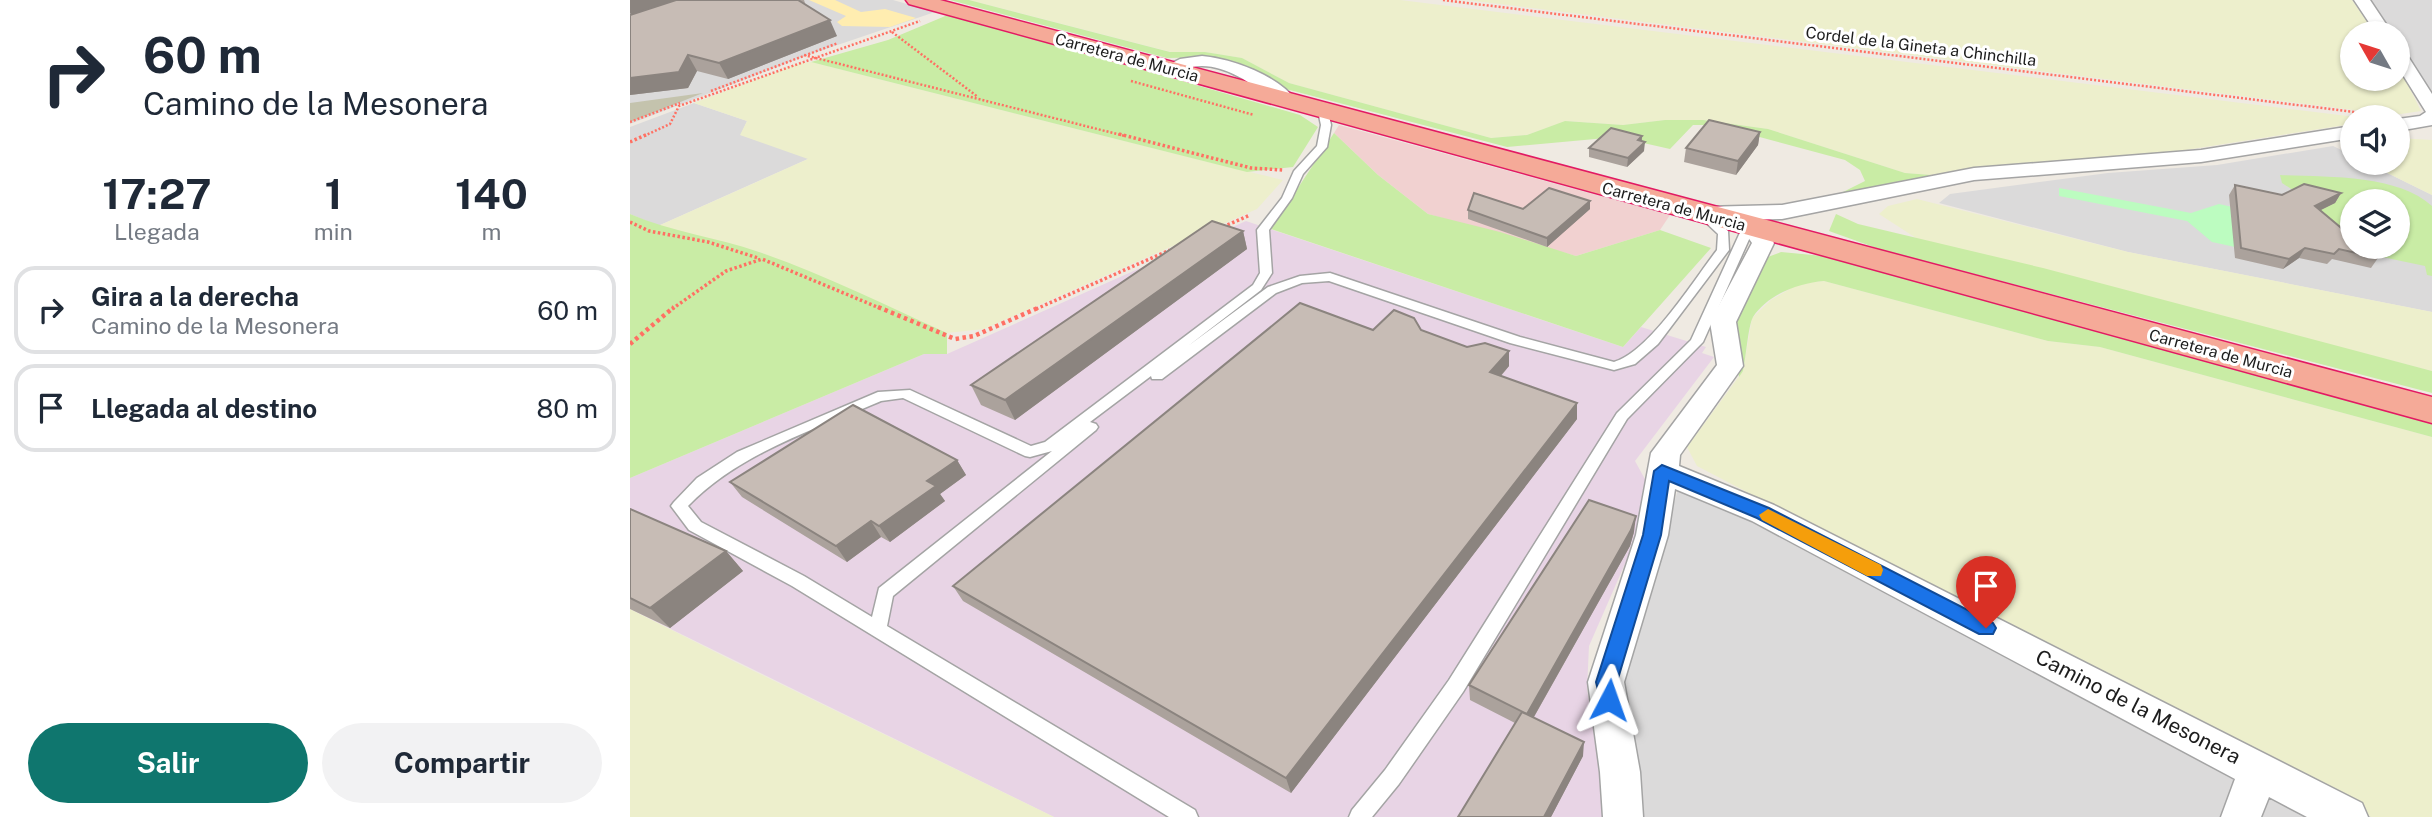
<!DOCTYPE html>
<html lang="es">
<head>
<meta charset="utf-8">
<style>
  :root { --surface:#fff; --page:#f2f2f3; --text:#1f2937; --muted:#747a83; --line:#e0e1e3; --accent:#0f766e }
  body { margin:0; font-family:"Public Sans",sans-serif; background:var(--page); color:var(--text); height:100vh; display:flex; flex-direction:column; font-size:26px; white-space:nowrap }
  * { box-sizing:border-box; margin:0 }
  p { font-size:23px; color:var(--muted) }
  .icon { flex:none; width:38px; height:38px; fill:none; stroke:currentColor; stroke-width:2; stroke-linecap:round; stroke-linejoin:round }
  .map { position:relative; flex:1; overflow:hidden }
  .details { display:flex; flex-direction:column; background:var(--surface); width:630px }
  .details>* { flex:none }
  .hud { background:#fff; color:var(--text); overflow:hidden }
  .needle { width:46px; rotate:309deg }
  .controls { position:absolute; left:1710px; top:21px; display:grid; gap:14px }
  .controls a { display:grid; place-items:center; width:70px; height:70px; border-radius:50%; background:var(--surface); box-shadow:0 2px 5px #0004; font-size:35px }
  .pin { position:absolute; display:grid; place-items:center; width:60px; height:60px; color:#fff; margin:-72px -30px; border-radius:50% 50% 50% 0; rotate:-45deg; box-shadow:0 0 7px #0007 }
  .pin .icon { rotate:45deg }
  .me { position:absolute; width:77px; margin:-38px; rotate:4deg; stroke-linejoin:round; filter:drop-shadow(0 0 5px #0008) }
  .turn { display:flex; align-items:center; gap:24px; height:147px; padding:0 28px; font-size:32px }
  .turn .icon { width:91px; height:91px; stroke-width:2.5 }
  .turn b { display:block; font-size:49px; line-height:60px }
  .eta { display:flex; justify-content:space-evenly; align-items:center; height:119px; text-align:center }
  .eta b { font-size:42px; font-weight:700; line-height:49px }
  .primary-button { display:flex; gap:14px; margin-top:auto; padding:14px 28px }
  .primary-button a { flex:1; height:80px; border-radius:42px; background:var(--accent); color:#fff; font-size:28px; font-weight:700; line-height:80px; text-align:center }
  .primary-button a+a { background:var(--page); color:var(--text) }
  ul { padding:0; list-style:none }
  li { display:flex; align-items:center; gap:21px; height:88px; margin:0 14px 10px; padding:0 14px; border:4px solid var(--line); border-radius:21px }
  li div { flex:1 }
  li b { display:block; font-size:26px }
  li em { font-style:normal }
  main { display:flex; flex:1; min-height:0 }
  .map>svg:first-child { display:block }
  .residential { fill:#dbdada; fill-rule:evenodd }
  .commercial { fill:#f1d1d0 }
  .industrial { fill:#e8d4e5 }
  .construction { fill:#c4c3ad }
  .farmland { fill:#edefcc }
  .grass { fill:#c9eca5; fill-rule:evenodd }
  .sand { fill:#ffedb0 }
  .park { fill:#bcfcc0 }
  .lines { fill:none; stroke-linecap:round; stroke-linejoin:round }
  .service-casing { stroke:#a4a4a4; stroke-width:3 }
  .minor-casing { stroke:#a4a4a4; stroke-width:3 }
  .trunk-casing { stroke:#e21a63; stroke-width:3 }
  .path-far2 { stroke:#ff7063; stroke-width:2.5; stroke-dasharray:2 2; stroke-linecap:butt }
  .path-far1 { stroke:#ff7063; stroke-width:3.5; stroke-dasharray:2.5 2.5; stroke-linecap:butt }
  .path { stroke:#ff7063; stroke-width:4.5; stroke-dasharray:3.5 3.5; stroke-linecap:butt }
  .service { fill:#fff; fill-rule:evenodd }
  .minor { fill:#fff; fill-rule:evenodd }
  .trunk { fill:#f5aa98; fill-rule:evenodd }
  .wall { fill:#aba29c }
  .shaded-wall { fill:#8b847f }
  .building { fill:#c7bcb5; stroke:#8b847f; stroke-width:2 }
  .route { fill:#1a73e8; stroke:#114b97; stroke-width:2 }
  .slow { fill:#f59e0b }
  .labels { text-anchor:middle; stroke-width:6; stroke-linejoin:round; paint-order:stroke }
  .far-street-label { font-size:16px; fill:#1d1d1d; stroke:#fff }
  .near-street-label { font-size:21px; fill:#1d1d1d; stroke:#fff }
</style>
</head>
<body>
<main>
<section class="details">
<div class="hud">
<div class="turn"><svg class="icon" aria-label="right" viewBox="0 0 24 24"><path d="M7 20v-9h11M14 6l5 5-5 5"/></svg><div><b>60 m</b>Camino de la Mesonera</div></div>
</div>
<div class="eta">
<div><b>17:27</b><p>Llegada</p></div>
<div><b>1</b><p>min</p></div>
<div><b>140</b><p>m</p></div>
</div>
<ul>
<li><svg class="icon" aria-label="right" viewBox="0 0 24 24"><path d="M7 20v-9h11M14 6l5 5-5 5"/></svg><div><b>Gira a la derecha</b><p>Camino de la Mesonera</p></div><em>60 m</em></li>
<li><svg class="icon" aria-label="arrive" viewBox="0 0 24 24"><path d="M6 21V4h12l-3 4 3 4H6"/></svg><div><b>Llegada al destino</b></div><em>80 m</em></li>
</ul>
<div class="primary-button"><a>Salir</a><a>Compartir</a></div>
</section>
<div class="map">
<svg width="1802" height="817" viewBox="0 0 1802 817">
  <rect width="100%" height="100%" fill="#efeae2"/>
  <!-- residential -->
  <path class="residential" d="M0,0h263l42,12 -130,44 -175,68z
    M1729,0h73v91l-34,-43v-15h-12z
    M64,103l53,18 -6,14 69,23 -152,68 -28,-12v-87z
    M1703,146l19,9v8h15l65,32v117l-304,-60 -189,-49 11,-9 158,-21 109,-8zM1722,201h46v46h-46z
    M1049,486l87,36 611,295h-741l-17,-128z"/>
  <!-- commercial -->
  <path class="commercial" d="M709,125l331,90 -10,15 -84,26 -148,-42 -50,-39 -44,-42z"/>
  <!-- industrial -->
  <path class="industrial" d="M616,221l377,126 18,-20 65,20 -4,6 12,4 -79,104 12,22 -9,51 -49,112 -2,43 21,128h-554l-424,-208v-131l294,-124h23z"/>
  <!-- construction -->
  <path class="construction" d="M73,93l-73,29v-19z"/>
  <!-- farmland -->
  <path class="farmland" d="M339,0h431l956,117h-4v7l-179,28 -122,9 -120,14 -26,-2 -137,-44 -65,-9h-38l-42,5 -57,-4 -39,14 -36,3 -202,-55 -47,-25 -37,-6h-34z
    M837,0h885l23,33h-23v46h46v-14l23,46 -27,4z
    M181,62l401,101 71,17 -26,29 -273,120 -37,4 -187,-81 -102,-26 150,-67 -68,-24 7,-14 -53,-18 106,-40z
    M1768,138l34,2v55l-65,-32h31z
    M1287,199l211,53 304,60v59l-516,-133 -37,-24 9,-8z
    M1194,281l224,60 52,6 332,90v380h-61l-674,-351 -10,-19 56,-76 9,-53 19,-18 29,-17z
    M0,609l105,53 319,155h-424z"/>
  <!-- grass -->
  <path class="grass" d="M320,0h19l201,52h35l37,6 47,25 202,55 36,-3 38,-14 58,4 42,-5h38l65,9 137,44 26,2 -27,9 -65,10 26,-13 -5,-11 -15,-10 -130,-35h-22l-23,24 -53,-12 -110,10 -221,-58 -69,-32 -50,1z
    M320,14l350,101 18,12 -25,40 -46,5 -436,-110 77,-22z
    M704,133l44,42 50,39 72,18 76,24 84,-26 51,18 -88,99 -352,-118z
    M1650,175c45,2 118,-1 152,31v70l-5,-1 -2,-9 -76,-16 -40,-34 25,-13 -35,-9 -17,-11zM1722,201h46v46h-46z
    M0,214c42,18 86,23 129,38 64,22 126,53 188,81v21h-23l-294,124z
    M1206,214l22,10 185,44 389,103v22l-550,-143 -53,-19z
    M1151,252l42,4 609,165v16l-332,-90 -52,-6 -224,-60c-25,2 -56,13 -71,36 -5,9 -7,41 -10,54l-4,6 -7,-61 36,-59z"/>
  <!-- sand -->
  <path class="sand" d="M179,0h26l26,12 24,-3 31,9 -26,9 -48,-1 -5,-4 9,-6z"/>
  <!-- park -->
  <path class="park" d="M1429,188l132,25 28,-9 58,13 -42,30 -23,-5 -25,-21 -128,-25z"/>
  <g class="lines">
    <!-- service casing -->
    <g class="service-casing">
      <path id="service" d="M693,108l5,3 3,14 -4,22 -24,27 -11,24 -23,32 3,43 -11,17 -73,56 80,-59 32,-11 30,-3 190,64 94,25c36,-11 79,-81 103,-112l1,-16 -18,-17v-4h8l20,18 1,19 -71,94 -23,20 -21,6 -104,-27 -181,-62 -27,2 -26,10 -114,86h-10l-1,-3 -61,46 6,2 2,3 -2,3 -203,166 -6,30 308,184 3,7h-29l-377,-231 -103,-56 -18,-24 3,-4 23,-24 40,-26 141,-60 32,-2 121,56 14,-4 208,-157 7,-12 -3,-43 25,-32 12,-27 23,-25 4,-21 -3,-14zM273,398l122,58 5,1 22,-6 -173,137 -7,29 -68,-41 -103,-54 -13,-16c51,-53 126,-76 193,-105z
        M1119,223l6,3 -52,116 -76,77 -164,273 -64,92 -27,33h-23l3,-7 33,-40 64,-90 168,-267 74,-73 52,-114z"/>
    </g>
    <!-- minor casing -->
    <g class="minor-casing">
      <path id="minor" d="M1724,0h16l22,33h-16z
        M1768,49l6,1 28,44v31l-34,6v-12l22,-3 6,-4 -28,-45z
        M572,56c31,3 75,19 95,45l-9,5 -6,-1c-24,-16 -51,-39 -80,-39 -12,0 -22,5 -33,8l-9,-5 20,-10z
        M1722,126v12l-151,24 -227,18 -192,39 -79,2 -11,-7 11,-7 79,-2 192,-37 227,-18z
        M1122,220l8,2 14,21 -38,79 7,44 -63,89 -1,11 95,39 588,298 6,14h-61l-38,-20 -8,20h-40l14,-38 -483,-258 -77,-32 -7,46 -44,147 16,90 3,45h-40l-3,-45 -12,-90 48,-147 15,-82 66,-88 -7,-43 42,-79 -11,-16z"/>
    </g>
    <!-- trunk casing -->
    <g class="trunk-casing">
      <path id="trunk" d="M276,0h34l1492,397v26l-1523,-419z"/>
    </g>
    <!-- path-far2 -->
    <path class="path-far2" d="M813,0l944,116
      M262,32l86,65
      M174,55l321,81
      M501,81l123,34
      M81,91l127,-48
      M0,122l50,-19
      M14,136l26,-12 9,-18 241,-85"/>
    <!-- path-far1 -->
    <path class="path-far1" d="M489,134l132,34 32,2
      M0,142l18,-8
      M0,222l19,9 59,11 50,16
      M593,227l27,-12
      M42,309l54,-38 36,-12 120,50
      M406,309l134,-59"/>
    <!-- path -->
    <path class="path" d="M248,307l77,32 19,-3 66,-29
      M0,344l44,-37"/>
    <!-- service -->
    <use href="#service" class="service"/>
    <!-- minor -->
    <use href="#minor" class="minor"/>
    <!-- trunk -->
    <use href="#trunk" class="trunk"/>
  </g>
  <!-- wall -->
  <path class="wall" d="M0,0h174l2,6 31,30 -109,43 -31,-8 -9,17 -58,7v-80l1,-1z
    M1130,132l-2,13 -22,30 -52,-13 2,-14z
    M1012,136v5l2,10 -17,16 -38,-10v-9z
    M1605,185l47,10 59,-2 -6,10 -15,7 58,48 -7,10 -39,-9 -5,5 -28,-6 -16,11 -48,-11 -6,-63z
    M960,201v8l-43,38 -79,-28v-9l55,-1z
    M613,231l4,18 -232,171 -34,-15 -10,-20z
    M743,330h48l46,17 42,4v15l-8,10 76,43 -286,374 -328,-192 -10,-15z
    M327,460l9,15 -26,19 5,7 -55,41 -9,-5 -34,25 -105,-65 -12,-15z
    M0,509l96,42 17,20 -73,57 -40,-19z
    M1004,532l-4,14 -96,171 49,39 -32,61h-93l57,-94 -45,-23 -1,-15z"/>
  <!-- shaded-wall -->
  <path class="shaded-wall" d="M0,0h55l-52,18 -3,-5z
    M200,20l7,16 -109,43 -9,-16z
    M58,55l9,16 -9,17 -58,7v-17z
    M1130,132l-2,13 -22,30 2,-14z
    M1012,136l-1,9 4,-3 -1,9 -17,16 1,-9 10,-18z
    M1711,193l-6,10 -26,13 6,-10z
    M960,201v8l-43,38v-9z
    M613,231l4,18 -232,171 -10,-20z
    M1675,248l-6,10 -16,11 6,-10z
    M879,351v15l-19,22v-16z
    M947,403v16l-286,374 -5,-15z
    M327,460l9,15 -26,19 5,7 -55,41 -11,-16 48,-45z
    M1006,516l-2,16 -4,14 -103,183v-15z
    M241,521l10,16 -34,25 -11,-16z
    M96,551l17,20 -73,57 -20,-20z
    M954,742l-1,14 -32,61h-7z"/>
  <!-- building -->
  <path class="building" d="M46,0h122l32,20 -111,43 -31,-8 -9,17 -49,6v-63z
    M1079,120l51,12 -22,29 -52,-13z
    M981,128l31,8 -4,4 7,2 -17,16 -39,-10z
    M1674,184l37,9 -26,13 37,31v10h12l14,11 -39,-9 -5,5 -29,-6 -16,11 -48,-11 -6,-63 47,10z
    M919,188l41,13 -43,37 -79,-28 6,-17 49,16z
    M582,221l31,10 -238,169 -34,-15z
    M670,303l73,27 21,-20 20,8 7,12 46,17 18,-4 24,8 -19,21 87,31 -291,375 -333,-192z
    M223,405l104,55 -30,21 9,5 -57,40 -8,-5 -35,25 -106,-64z
    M959,500l47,16 -5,14 -104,184 -58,-29z
    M0,509l96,42 -76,57 -20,-10z
    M892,712l62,30 -40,75h-86z"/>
  <!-- route -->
  <path class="route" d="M1032,465l107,43 224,115 3,5 -3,6h-14l-222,-116 -88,-37 -8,54 -44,147 3,18 -3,7 -8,3 -7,-3 -6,-25 47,-147 11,-64z"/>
  <!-- slow -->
  <path class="slow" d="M1138,509l113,56 2,5 -2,6h-14l-105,-56 -3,-5z"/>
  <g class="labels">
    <!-- far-street labels -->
    <g class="far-street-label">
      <text transform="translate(1291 46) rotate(7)" y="6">Cordel de la Gineta a Chinchilla</text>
      <text transform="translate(497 57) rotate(15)" y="6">Carretera de Murcia</text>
      <text transform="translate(1044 206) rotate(15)" y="6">Carretera de Murcia</text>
      <text transform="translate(1591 353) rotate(15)" y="6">Carretera de Murcia</text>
    </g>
    <!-- near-street labels -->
    <g class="near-street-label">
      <text transform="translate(1508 707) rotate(27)" y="7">Camino de la Mesonera</text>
    </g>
  </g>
</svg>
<div class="controls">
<a><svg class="needle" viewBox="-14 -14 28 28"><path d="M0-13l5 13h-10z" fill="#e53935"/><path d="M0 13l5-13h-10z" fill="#747a83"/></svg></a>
<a><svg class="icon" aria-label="sound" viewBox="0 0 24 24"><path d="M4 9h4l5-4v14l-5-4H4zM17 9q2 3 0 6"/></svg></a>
<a><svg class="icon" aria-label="layers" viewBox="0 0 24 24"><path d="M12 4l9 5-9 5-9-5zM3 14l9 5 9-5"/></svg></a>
</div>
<div class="pin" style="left:1356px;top:628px;background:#d93025"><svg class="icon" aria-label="arrive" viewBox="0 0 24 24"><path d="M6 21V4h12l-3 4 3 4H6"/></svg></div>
<svg class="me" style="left:979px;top:700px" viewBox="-20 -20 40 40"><path d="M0-17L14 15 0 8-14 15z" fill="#1a73e8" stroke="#fff" stroke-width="4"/></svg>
</div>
</main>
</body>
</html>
